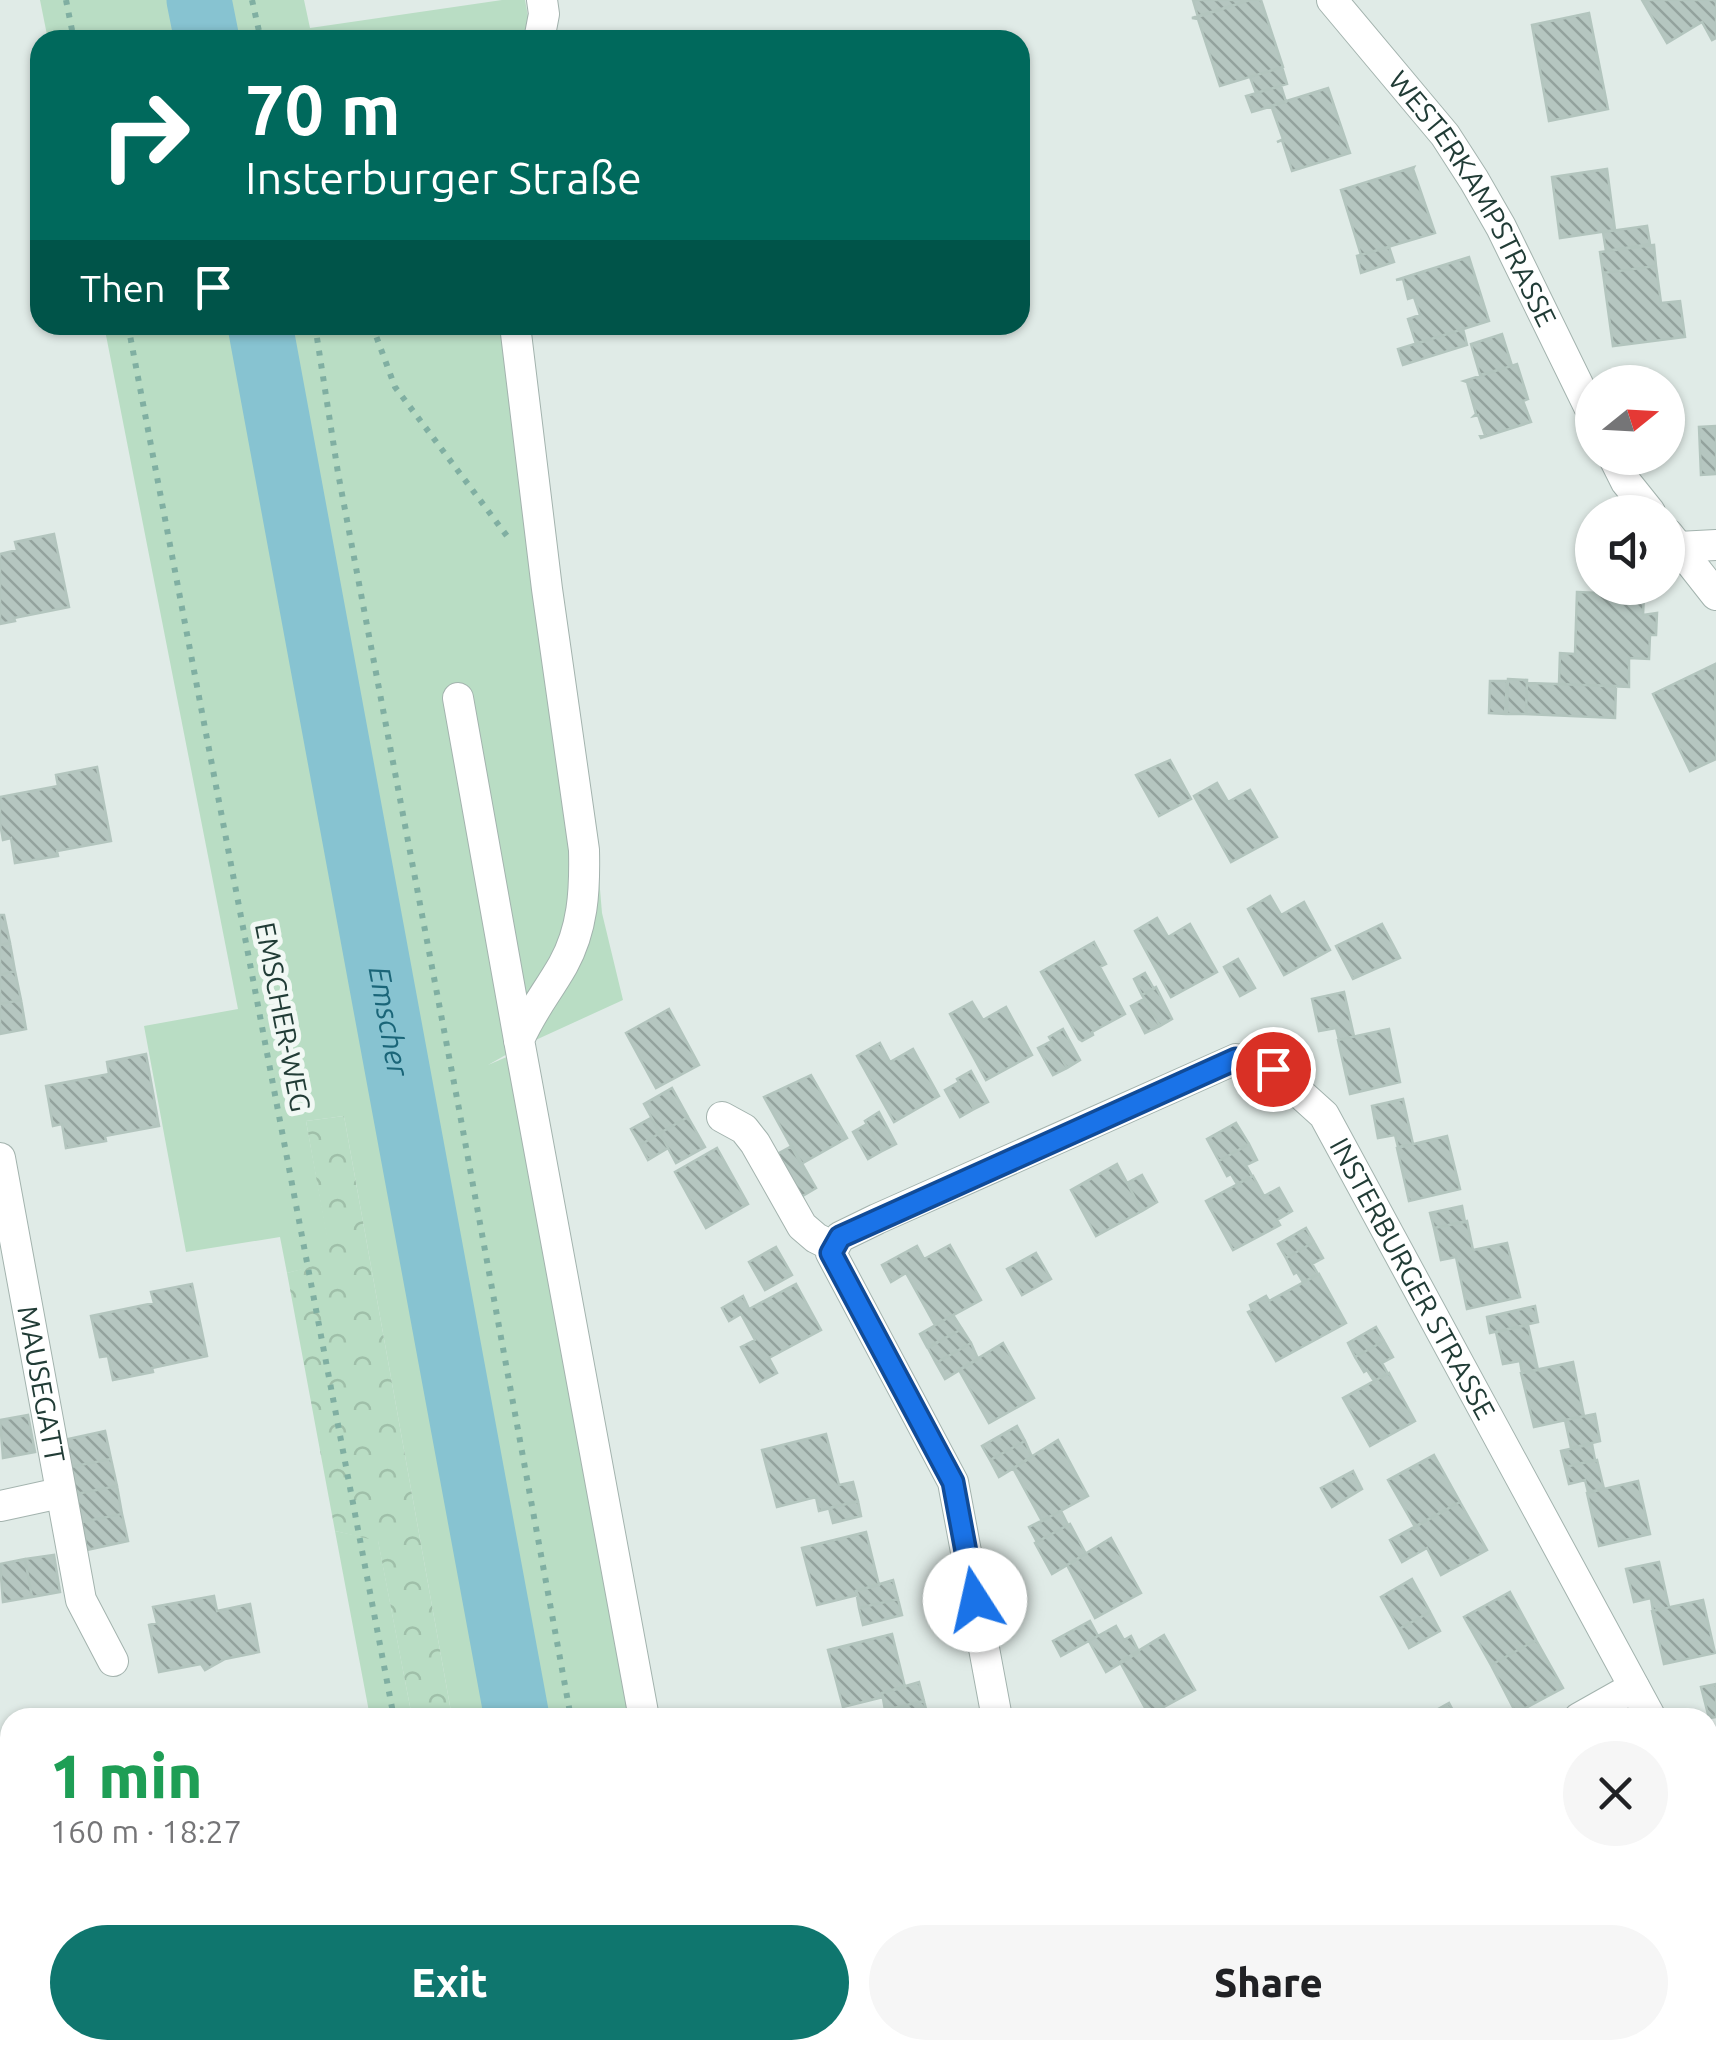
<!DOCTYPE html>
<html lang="en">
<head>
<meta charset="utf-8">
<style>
  :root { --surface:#fff; --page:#f6f6f6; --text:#202124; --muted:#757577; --accent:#0f766e }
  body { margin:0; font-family:Ubuntu,sans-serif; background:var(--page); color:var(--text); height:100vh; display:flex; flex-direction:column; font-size:38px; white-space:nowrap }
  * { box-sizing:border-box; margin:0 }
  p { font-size:32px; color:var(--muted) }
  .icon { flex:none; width:55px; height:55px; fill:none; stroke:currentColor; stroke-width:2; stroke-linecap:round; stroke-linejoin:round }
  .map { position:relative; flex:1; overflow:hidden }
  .side { position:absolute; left:0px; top:1708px; width:1718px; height:352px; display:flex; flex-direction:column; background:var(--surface); border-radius:30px 30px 0 0; box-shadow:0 2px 8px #0004 }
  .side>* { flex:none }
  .hud { position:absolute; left:30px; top:30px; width:1000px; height:305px; border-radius:30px; box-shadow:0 2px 8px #0004; background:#00695c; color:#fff; overflow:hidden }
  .needle { width:65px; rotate:72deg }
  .tools { position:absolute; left:1575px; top:365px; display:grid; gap:20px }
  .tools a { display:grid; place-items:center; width:110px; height:110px; border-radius:50%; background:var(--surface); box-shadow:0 2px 8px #0004; font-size:50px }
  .pin { position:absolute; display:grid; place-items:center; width:85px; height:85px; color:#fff; margin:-42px; border:5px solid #fff; border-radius:50%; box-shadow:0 2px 10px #0007 }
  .me { position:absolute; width:110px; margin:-55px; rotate:350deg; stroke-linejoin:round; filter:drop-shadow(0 0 8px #0008) }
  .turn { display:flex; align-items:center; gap:35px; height:210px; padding:0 50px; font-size:45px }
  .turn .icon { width:130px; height:130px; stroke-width:2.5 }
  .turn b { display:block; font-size:70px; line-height:85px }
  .then { display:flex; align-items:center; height:95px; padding:0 50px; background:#0003; gap:20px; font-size:38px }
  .round { display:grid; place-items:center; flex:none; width:105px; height:105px; border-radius:52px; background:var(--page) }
  .summary { display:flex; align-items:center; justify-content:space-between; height:170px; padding:0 50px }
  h1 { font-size:60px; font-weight:800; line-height:75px; color:#1e9e55 }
  .button { display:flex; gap:20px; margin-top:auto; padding:20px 50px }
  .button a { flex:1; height:115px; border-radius:60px; background:var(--accent); color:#fff; font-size:40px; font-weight:800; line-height:115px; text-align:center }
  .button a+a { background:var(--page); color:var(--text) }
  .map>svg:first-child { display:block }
  .grass { fill:#b9ddc4 }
  .forest { fill:url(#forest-crowns) }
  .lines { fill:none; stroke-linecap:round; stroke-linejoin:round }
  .river { stroke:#87c3d1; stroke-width:65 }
  .building { fill:url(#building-back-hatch); stroke:#b3c5be; stroke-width:2.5 }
  .minor-casing { stroke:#a3b3ae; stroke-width:32 }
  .path { stroke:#80afa2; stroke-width:6; stroke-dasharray:5 8; stroke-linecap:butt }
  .minor { stroke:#fff; stroke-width:30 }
  .route-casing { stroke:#114b97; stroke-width:25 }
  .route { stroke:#1a73e8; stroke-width:18 }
  .labels { text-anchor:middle; stroke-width:10; stroke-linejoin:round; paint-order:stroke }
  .street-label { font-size:28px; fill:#213c36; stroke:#f1f8f4 }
  .water-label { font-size:30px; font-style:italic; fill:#1a6578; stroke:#f1f8f4 }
</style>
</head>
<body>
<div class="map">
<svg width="1716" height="2058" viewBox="0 0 1716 2058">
  <defs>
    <pattern id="forest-crowns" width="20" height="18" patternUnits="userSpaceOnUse" patternTransform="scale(2.5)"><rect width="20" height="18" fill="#b9ddc4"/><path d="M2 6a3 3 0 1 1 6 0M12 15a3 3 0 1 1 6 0" fill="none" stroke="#9fbfa9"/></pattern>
    <pattern id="building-back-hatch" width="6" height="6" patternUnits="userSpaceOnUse" patternTransform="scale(2.5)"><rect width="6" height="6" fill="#b5c6c0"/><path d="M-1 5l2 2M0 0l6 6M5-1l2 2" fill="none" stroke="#93a29d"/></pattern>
  </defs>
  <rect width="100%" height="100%" fill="#e0ebe7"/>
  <!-- grass -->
  <path class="grass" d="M40,0h264l6,28 192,-28h23l6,33 -2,7h-481z
    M104,325h398l95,529 5,59 21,87 -107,49 -28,16 46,-20 125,672h-207l-108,-601 -38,5 26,141 -45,11 -7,-36 -94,15 -42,-226 94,-17z
    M335,1531l43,9 34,177h-42z
    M512,2050h209l1,8h-209z"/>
  <!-- forest -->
  <path class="forest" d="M344,1116l108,601h-40l-34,-176 -43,-10 -48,-258 44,-12 -25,-140z"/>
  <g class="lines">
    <!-- river -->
    <g class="river">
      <path d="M199,0l8,40"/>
      <path id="s1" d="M260,325l257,1393"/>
      <path d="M578,2050l1,8"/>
    </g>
  </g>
  <!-- building -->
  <path class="building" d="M1193,0h57l-52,17z
    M1250,0h11l22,67 -63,19 -22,-67 -6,-1z
    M1642,0h74v38l-4,2 -10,-18 -35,21z
    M1589,13l19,96 -59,12 -17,-96z
    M1282,67l5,17 -31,9 -6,-16z
    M1281,86l5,16 -34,10 -6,-16z
    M1328,88l22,65 -58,18 -10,-31 -5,2 6,-3 -11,-31 -5,-1z
    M1414,167l-1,2 22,64 -74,22 -20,-65z
    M1607,169l8,61 -55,8 -8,-61z
    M1647,226l3,18 -44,7 -3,-19z
    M1654,245l2,21 -53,7 -3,-21z
    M1389,247l5,15 -33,11 -4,-17z
    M1469,257l20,64 -73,23 -8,-25 12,-4 -6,-18 -6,2 -5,-20 -7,1z
    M1656,266l5,37 19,-2 5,36 -72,9 -10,-73z
    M1463,329l4,16 -64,20 -5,-16z
    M1502,334l10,32 -32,9 -9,-31z
    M1517,364l11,35 -5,2 8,21 -50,16 -1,-2 5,-1 -7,-20 -4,1 2,-2 -9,-32 -3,-1z
    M1716,426v48l-15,1 -2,-48z
    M54,534l15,73 -55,11 1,3 -15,3v-70l17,-4 -2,-8z
    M1577,592l67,3 -1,20 14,-2 -1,22h-6l-1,24 -20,-1v29l-70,-3 1,-31 15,1z
    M1715,664l1,95 -26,12 -37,-77z
    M1508,679l19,1 -1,34h-19z
    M1490,681h17l-2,33 -16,-1z
    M1527,683l89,3 -1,32 -89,-4z
    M1170,760l21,39 -32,17 -23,-41z
    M97,767l14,74 -54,10 1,5 -43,7 -4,-25 -8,2 -3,-17v-26l58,-11 -2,-11z
    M1217,783l11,19 22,-12 27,47 -46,25 -37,-66z
    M1270,896l11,19 23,-13 26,48 -46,25 -36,-66z
    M0,915h4l6,28 -10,2z
    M1157,918l11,19 22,-13 27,48 -46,25 -36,-66z
    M1382,924l18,34 -47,21 -17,-33z
    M1094,942l12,22 -6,3 25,47 -33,18 1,3 -11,6 -3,-2 -38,-67z
    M10,943l5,28 -15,4v-30z
    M1238,959l17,29 -15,8 -16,-29z
    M15,971l6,29 -21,4v-29z
    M1145,973l9,16 -12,6 -8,-16z
    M1156,987l16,32 -12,7 -18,-31z
    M1344,992l10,44 -15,4 -3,-12 -17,3 -7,-32z
    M1144,999l16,27 -15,7 -14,-27z
    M21,1000l5,29 -26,5v-30z
    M972,1002l11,18 23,-13 26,48 -46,25 -36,-66z
    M669,1009l30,56 -43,23 -30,-55z
    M1063,1029l17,31 -13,8 -18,-31z
    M1389,1029l11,53 -50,12 -12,-54z
    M1052,1041l15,27 -14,7 -15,-27z
    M880,1043l10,19 23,-13 26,47 -45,26 -37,-66z
    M146,1054l13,72 -54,10 1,5 -40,7 -4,-24 -9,2 -7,-40 63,-12 -2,-12z
    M971,1071l17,31 -14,7 -17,-30z
    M811,1075l36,63 -46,26 -37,-67z
    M959,1082l15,27 -14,8 -15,-27z
    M672,1088l16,29 -28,16 -16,-29z
    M1403,1099l10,45 -15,3 -3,-12 -17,3 -6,-32z
    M879,1112l17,32 -14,7 -17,-30z
    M688,1117l17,30 -29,16 -16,-30z
    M651,1118l9,15 -20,12 -9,-16z
    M1236,1123l13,21 -30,17 -12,-22z
    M867,1124l15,27 -14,8 -15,-27z
    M660,1133l8,15 -20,12 -8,-15z
    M1447,1136l13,53 -51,12 -12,-53z
    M1249,1144l8,16 -11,5 6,11 -15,8 -6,-10 -4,2 -8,-15z
    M792,1146l24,42 -22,13 -24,-43z
    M717,1148l31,56 -42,24 -31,-56z
    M1117,1164l25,47 -46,25 -25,-46z
    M1142,1175l15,27 -15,9 -15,-28z
    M1253,1176l11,20 15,-8 13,23 -15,9 3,5 -47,25 -27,-49z
    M1462,1206l3,16 -31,6 -4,-15z
    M1467,1221l6,29 34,-7 13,54 -53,12 -11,-52 -15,3 -7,-32z
    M1306,1228l8,14 -28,16 -8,-14z
    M1314,1242l9,16 -11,6 6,10 -15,8 -6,-10 -3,2 -8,-16z
    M950,1245l31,55 -46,25 -29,-52 -15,9 -9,-17 35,-19 7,13z
    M776,1247l16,28 -27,15 -16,-28z
    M1036,1253l15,26 -29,16 -15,-26z
    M1319,1274l27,49 -70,38 -28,-49 4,-2 -2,-5 16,-9 3,5z
    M192,1284l15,72 -55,12 1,4 -40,8 -5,-24 -8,1 -9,-41 63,-13 -3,-11z
    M796,1284l25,46 -52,28 8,15 -17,9 -19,-35 14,-7 -14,-26 -12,7 -7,-13 21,-12 6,13z
    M1535,1306l3,16 -48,11 -3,-16z
    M953,1315l9,14 -35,18 -7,-13z
    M1528,1325l10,45 -16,3 -2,-12 -17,3 -7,-32z
    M1376,1327l8,14 -29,16 -7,-14z
    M962,1329l9,14 -35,20 -8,-15z
    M1384,1341l9,16 -11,6 6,11 -14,7 -7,-11 -3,2 -9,-15z
    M971,1343l7,16 -33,20 -9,-16z
    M1003,1343l31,55 -45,25 -30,-53z
    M1573,1362l11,54 -50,11 -13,-54z
    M1389,1373l26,48 -45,25 -27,-48z
    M1595,1414l5,27 -29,7 -6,-28z
    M28,1415l7,37 -32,6 -3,-38z
    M1017,1426l8,15 -35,19 -8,-14z
    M105,1431l6,28 -41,8 -6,-27z
    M826,1434l13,51 14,-3 5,19 -39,10 -3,-14 -39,10 -15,-57z
    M1058,1440l30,56 -46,25 -29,-53z
    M1025,1441l7,16 -33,20 -9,-17z
    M1592,1444l3,16 -30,7 -4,-16z
    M1434,1455l26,47 -45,25 -27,-47z
    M111,1459l6,27 -41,8 -6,-27z
    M1597,1460l7,29 -16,3 -3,-12 -16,4 -4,-17z
    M1353,1471l9,18 -30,18 -11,-19z
    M1638,1481l12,53 -51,12 -12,-53z
    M117,1486l5,28 -40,8 -6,-28z
    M858,1501l3,15 -28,7 -4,-15z
    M1460,1502l27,48 -46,25 -14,-27 -25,14 -12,-22z
    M1061,1511l7,14 -31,17 -8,-15z
    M122,1514l6,27 -41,9 -5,-28z
    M1070,1524l16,30 -34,20 -17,-31z
    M866,1532l13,53 -23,6 2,4 -41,10 -15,-57z
    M1111,1538l30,55 -46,25 -28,-53z
    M54,1555l6,37 -28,5 -7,-38z
    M25,1559l7,38 -29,5 -3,-38z
    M1659,1562l10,45 -16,4 -2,-13 -17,4 -8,-33z
    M1412,1579l18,33 -31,17 -18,-32z
    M893,1580l5,19 -39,9 -3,-17z
    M1510,1592l26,48 -45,25 -27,-48z
    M214,1596l3,15 33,-7 9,48 -34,7 -20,11 -4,-6 -42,8 -10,-47 8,-2 -4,-16z
    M898,1599l4,16 -39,10 -4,-17z
    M1703,1600l12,53 -51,11 -12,-53z
    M1430,1612l10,19 -31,17 -10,-19z
    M1090,1621l8,15 -37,20 -8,-15z
    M1116,1626l8,14 7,-4 8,16 -33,20 -17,-31z
    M892,1634l13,53 -23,6 1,4 -40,10 -15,-57z
    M1164,1635l31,55 -46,25 -29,-53z
    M1536,1640l27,48 -47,25 -25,-48z
    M919,1682l5,19 -39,9 -3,-17z
    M1716,1684v33l-7,1 -8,-31z
    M924,1701l4,16 -41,1 -2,-8z
    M1449,1703l8,15h-24l-2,-5z
    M10,1948v41l-10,2v-41z
    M1708,1954l8,13v45l-8,4z
    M189,2050h43l2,8h-44z
    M814,2050h45l3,8h-46z
    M962,2050h35l2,8h-68z
    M1363,2050h33l2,8h-34z
    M1415,2050h11l2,8h-30l-1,-5z
    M1638,2050h33l5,8h-41l-2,-5z"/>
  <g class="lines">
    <!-- minor casing -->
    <g class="minor-casing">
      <g id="minor">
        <path id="s2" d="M1332,0l113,135 29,45 27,47 91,186"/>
        <path d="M539,40l5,-26 -2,-14"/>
        <path d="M515,325l32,264 37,261c1,41 -1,79 -21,115 -16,28 -31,45 -44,75l125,678"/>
        <path d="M1614,458l12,24 24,30"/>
        <path d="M1668,534l48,61"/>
        <path d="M1678,547l38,-2"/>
        <path d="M458,698l61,342"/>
        <path d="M722,1117l22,12 11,14 47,83 14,12 18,9"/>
        <path id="s3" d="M0,1158l81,442 32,61"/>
        <path d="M0,1506l60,-13"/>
        <path id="s4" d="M997,1718l-44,-236 -122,-229 9,-16 37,-18 359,-160 37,10 51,46 327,603"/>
        <path d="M1579,1718l55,-31"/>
        <path d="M0,1785l10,49"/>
        <path d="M1708,1822l8,15"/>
        <path d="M0,1877l10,-2"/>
        <path d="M172,2050l4,8"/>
        <path d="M704,2050l2,8"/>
        <path d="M1059,2050l2,8"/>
        <path d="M1333,2050l1,8"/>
        <path d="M0,2055l19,-5"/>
      </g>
    </g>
    <!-- path -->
    <path class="path" d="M66,0l8,40
      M252,0l9,40
      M128,325l266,1393
      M315,325l23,148 121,636 112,609
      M372,325l23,62 112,149
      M454,2050l2,8
      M632,2050l1,8"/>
    <!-- minor -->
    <use href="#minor" class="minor"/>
  </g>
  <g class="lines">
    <!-- route casing -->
    <g class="route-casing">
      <path id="route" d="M975,1600l-22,-118 -122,-229 9,-16 396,-178 37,10"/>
    </g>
    <!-- route -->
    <use href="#route" class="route"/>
  </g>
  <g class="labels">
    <!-- street labels -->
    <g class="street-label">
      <text dy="10" stroke="none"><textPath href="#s2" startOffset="245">WESTERKAMPSTRASSE</textPath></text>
      <text transform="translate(283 1017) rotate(79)" y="10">EMSCHER-WEG</text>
      <text dy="10" stroke="none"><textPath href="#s4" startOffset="1245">INSTERBURGER STRASSE</textPath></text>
      <text dy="10" stroke="none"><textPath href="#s3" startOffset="230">MAUSEGATT</textPath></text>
    </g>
    <!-- water labels -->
    <g class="water-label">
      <text dy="10" stroke="none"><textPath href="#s1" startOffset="708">Emscher</textPath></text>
    </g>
  </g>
</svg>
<div class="tools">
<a><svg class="needle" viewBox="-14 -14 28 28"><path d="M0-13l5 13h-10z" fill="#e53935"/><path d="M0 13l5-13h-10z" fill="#757577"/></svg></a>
<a><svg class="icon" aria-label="sound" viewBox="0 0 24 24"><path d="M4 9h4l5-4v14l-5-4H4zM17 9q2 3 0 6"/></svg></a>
</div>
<div class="pin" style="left:1273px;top:1069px;background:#d93025"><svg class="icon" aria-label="arrive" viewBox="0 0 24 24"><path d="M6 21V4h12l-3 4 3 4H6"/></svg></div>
<svg class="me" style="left:975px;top:1600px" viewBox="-20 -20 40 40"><circle r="19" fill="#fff"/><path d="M0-13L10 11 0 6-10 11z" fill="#1a73e8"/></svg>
<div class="hud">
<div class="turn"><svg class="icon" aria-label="right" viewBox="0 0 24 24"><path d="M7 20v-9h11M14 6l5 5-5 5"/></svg><div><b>70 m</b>Insterburger Straße</div></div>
<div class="then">Then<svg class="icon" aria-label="arrive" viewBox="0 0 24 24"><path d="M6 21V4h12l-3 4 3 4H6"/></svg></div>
</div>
<section class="side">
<div class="summary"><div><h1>1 min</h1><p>160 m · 18:27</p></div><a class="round"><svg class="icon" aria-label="close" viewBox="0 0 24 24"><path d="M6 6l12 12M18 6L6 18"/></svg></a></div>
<div class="button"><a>Exit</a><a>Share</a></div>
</section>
</div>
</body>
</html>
